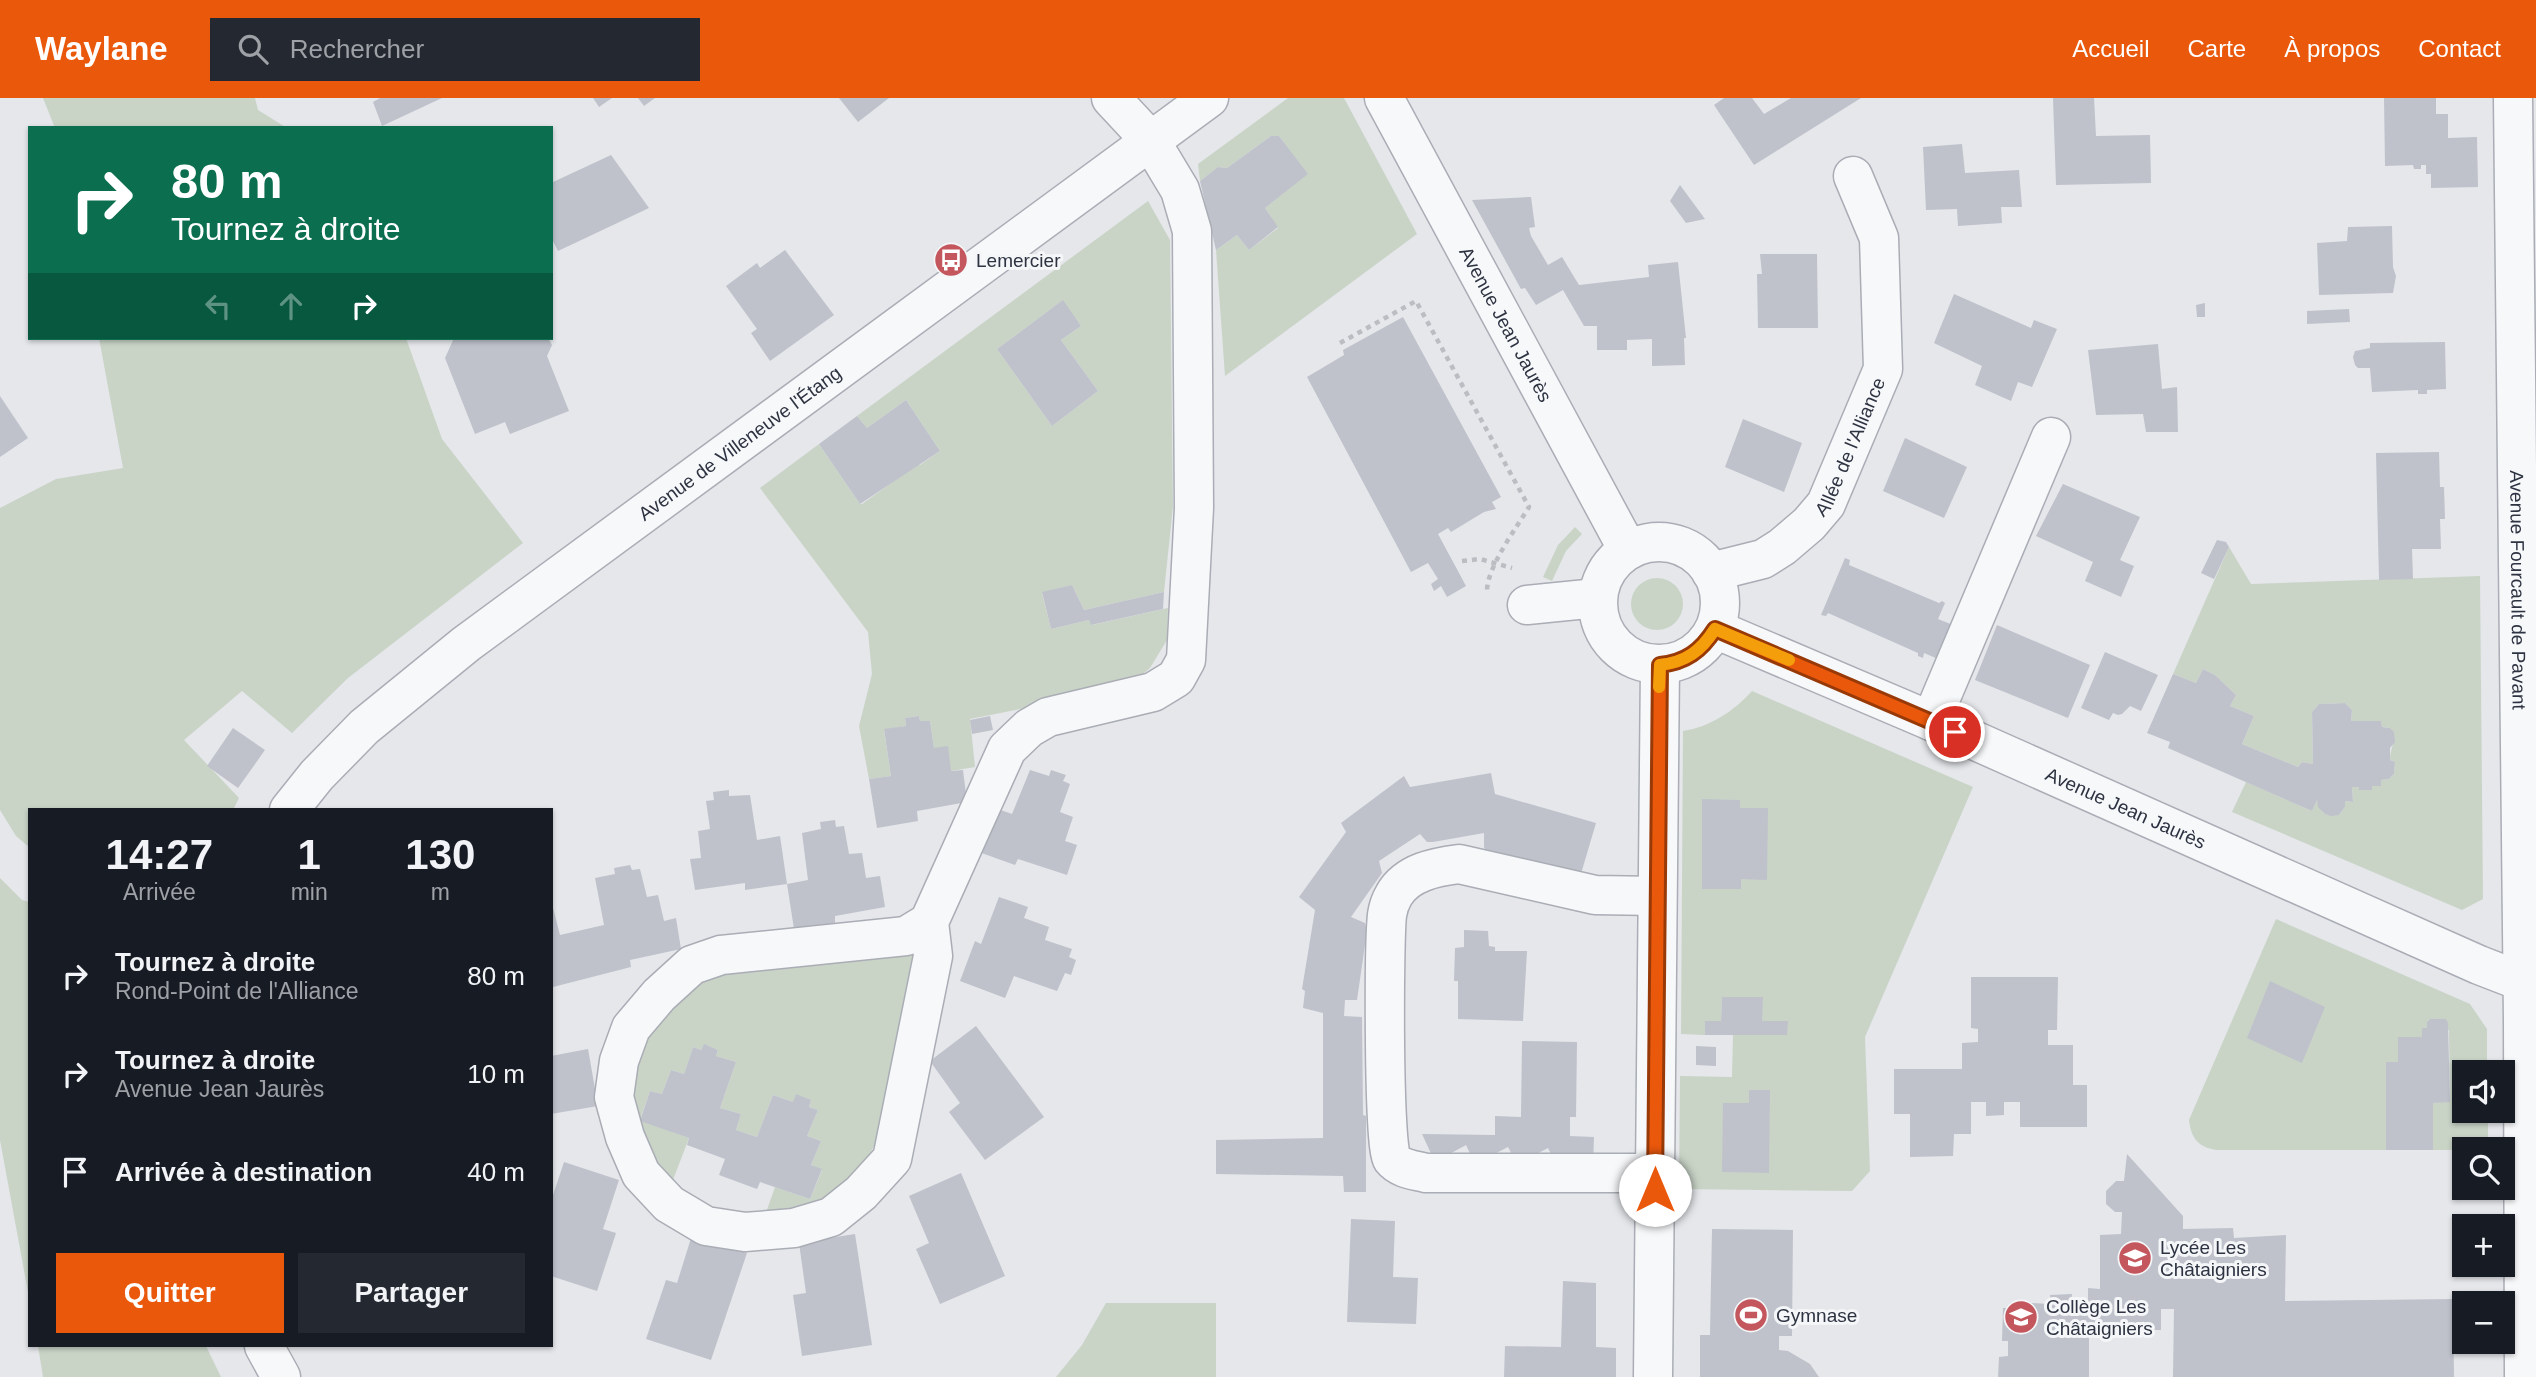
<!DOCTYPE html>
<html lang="fr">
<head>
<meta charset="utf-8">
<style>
  :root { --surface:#171b24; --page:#242831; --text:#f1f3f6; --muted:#9ea1a6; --accent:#ea580c }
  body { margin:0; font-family:Arial,sans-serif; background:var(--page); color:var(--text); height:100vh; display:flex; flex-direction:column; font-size:26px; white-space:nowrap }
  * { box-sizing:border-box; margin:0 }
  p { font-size:23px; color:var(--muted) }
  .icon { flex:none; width:38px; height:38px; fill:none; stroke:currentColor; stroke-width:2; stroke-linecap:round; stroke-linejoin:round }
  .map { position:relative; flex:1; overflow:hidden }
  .side { position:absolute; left:28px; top:710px; width:525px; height:539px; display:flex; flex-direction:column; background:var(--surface); border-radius:0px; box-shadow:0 2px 5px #0004 }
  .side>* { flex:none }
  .top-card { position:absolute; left:28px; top:28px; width:525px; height:214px; border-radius:0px; box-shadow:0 2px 5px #0004; background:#0b6e4f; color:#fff; overflow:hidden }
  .buttons { position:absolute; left:2452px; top:962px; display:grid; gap:14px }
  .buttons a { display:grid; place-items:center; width:63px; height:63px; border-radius:0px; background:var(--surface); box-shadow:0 2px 5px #0004; font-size:35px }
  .pin { position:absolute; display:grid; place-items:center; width:60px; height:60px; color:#fff; margin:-30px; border:4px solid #fff; border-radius:50%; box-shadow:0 2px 7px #0007 }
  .me { position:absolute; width:77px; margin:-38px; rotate:0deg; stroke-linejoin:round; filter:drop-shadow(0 0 5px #0008) }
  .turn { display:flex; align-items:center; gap:24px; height:147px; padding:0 28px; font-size:32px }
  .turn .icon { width:91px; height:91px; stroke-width:2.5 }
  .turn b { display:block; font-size:49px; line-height:60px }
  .lanes { display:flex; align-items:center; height:66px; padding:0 28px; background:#0003; justify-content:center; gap:35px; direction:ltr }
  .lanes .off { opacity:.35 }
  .eta { display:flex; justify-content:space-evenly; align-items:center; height:119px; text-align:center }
  .eta b { font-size:42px; font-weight:700; line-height:49px }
  .cta { display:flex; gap:14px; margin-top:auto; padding:14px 28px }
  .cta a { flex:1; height:80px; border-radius:0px; background:var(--accent); color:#fff; font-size:28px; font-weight:700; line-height:80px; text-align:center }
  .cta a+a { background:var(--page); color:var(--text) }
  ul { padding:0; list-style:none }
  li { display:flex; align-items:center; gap:21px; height:98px; padding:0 28px }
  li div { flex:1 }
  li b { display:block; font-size:26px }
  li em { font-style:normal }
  header { display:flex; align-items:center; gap:42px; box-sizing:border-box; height:98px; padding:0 35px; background:var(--accent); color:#fff }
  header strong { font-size:33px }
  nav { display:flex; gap:38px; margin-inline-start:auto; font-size:24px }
  .search { width:490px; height:63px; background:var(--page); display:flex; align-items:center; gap:18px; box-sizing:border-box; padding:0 24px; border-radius:0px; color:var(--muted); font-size:26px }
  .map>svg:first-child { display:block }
  .green { fill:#c9d4c7; fill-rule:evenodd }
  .building { fill:#bfc2cb }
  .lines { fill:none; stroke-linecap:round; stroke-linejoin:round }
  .minor-casing { stroke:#aaadb5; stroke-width:41 }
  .path { stroke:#bbbdc3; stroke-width:4.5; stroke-dasharray:5 5; stroke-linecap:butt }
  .minor { stroke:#f7f8fa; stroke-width:38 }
  .route-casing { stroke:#983908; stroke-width:18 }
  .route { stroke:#ea580c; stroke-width:12 }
  .slow { stroke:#f59e0b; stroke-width:12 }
  .labels { text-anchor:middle; stroke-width:6; stroke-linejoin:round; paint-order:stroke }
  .poi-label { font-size:19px; fill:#2e3342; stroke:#f4f6f8; text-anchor:start }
  .street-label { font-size:19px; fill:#2e3342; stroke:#f4f6f8 }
</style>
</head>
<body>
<header>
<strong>Waylane</strong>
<div class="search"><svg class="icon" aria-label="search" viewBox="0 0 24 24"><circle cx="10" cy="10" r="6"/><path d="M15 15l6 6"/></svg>Rechercher</div>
<nav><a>Accueil</a><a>Carte</a><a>À propos</a><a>Contact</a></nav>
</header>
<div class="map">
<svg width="2536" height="1279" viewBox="0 0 2536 1279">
  <rect width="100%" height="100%" fill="#e5e7eb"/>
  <!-- green -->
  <path class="green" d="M43,0h212l3,12 29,18h-232z
    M1288,0h56l73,136 -192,142 -9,-126 21,-15 12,15 29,-22 -13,-20 42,-34 -28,-38h-8l-44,32 -9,-1 -18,14 -2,-17z
    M1148,103l22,39 3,266 -9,86 -80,18 -12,-25 -30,8 9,36 38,-9 3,5 76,-17 -1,32 -17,28 -13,11 -82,23 -85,17 5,48 -24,4 -17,-23 -4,-27h-10l-1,-5 -14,2 1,8 -22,4 7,46 -22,3 -10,-53 13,-52 -4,-42 -108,-144 59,-44 41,60h2l56,-40 2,1 20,-14 -34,-51 -39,28 -10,-12zM1062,203l19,25 -20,14 37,51 -46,35 -55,-77z
    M99,240h307l36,101 81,104 -175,135 -56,55 -50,-42 -58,49 55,58 -6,12h-203v38l-14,-12 -16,-26v-302l56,-29 67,-11z
    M1575,429l7,7 -16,17 -14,30 -9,-4 15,-32z
    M2229,449l22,37 229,-8 3,323 -21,11 -230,-98 14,-30 66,29 5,-11 2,7 6,7 14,1 6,-8v-6l8,1 -1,-15h7v3h13v-4h9v-6l8,-1 5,-5 1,-12 -5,-2c0,-11 5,-17 4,-27l-4,-5 -8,-1 -1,-6h-30l1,-11 -7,-7 -26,1 -7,8 1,52 -11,-2 -4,5 -56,-23 12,-28 -24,-10 6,-11 -21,-20 -12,-6 -7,14 -23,-9z
    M1631 506a26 26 0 1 1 52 0a26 26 0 1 1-52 0Z
    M1752,593l221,96 -108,250 5,134 -18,20 -173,-2 1,-113 52,1 1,-42h54v-13l-25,-1v-24h-40l-1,24h-15l-1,14 -24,-1 2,-303c27,-4 51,-20 69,-40z
    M0,780l22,22 8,2v401l-30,-163z
    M2276,821l194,85 17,25v44h-23v38h24v39h-55v-47l17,-2 -1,-71h-2l-2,-11h-15l-3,3v6l-5,1v8h-24v25l-12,88h-170c-18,-3 -25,-12 -27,-30z
    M915,849l-39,195 -13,25 -39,36 -61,18 12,-34 35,12 12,-29 -11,-5 10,-24 -14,-5 11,-26 -9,-3 2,-7 -18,2 -20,-7 -16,42 -21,-7 5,-16 -21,-6 16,-46 -20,-6 2,-6 -14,-5 -3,5 -8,-3 -9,27 -13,-4 -9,24 -12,-3 -10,29 49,18 -18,47 -16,-17 -27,-60 7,-61 66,-71z
    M1106,1205h110v74h-160l26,-32z
    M38,1248h168l15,31h-178z"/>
  <!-- building -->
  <path class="building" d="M380,0h62l-60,28 -9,-24z
    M593,0h19l-13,9z
    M638,0h17l-11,8z
    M839,0h50l-31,24z
    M1724,0h28l12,16 27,-16h70l-107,67 -40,-60z
    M2053,0h41l2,38 54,-1 1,48 -95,2z
    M2384,0h52v16h12v24l29,-1 1,50 -47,1v-14h-5v-9h-5v4h-7l-1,-4 -28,1z
    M1271,38h8l29,38 -43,34 13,19 -29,23 -12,-15 -21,15 -16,-69 18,-14 9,1z
    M1962,46l3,29 54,-3 3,37h-21l1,16 -44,3 -1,-17 -31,1 -3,-63z
    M611,57l38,53 -91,43 -7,-14v-54z
    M1680,87l25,34 -19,4 -16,-22z
    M1531,99l4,30 -6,1 2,8 17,29 14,-8 17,28 70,-8 -1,-12 30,-3 8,76h-2l1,27 -33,1v-27l-25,1v10h-30v-24h-13l-21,-36 -27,15 -11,-17 -4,1 -49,-89z
    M2392,128l1,41 3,9 -3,17 -74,2 -2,-52 30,-2 1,-14z
    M785,152l49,65 -64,46 -19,-28 6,-4 -31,-43 31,-23 3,5z
    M1760,156h57l1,74h-60l-1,-54h5z
    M1954,196l77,34 3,-8 23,9 -25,58 -14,-5 -7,19 -36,-16 7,-19 -48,-23z
    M1063,202l18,26 -20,14 37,51 -46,35 -55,-77z
    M2205,205v14h-8l-1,-12z
    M2349,211l1,13 -43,2v-13z
    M1403,219l98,180 -9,5 4,7 -12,3 -33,20 -3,-4 -10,6 28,52 -19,11 -6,-11 -7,5 -3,-7 7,-5 -10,-16 -17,9 -104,-195 37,-22 -1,-5z
    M454,240h94l4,7 -5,11 22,55 -59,23 -5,-12 -30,12 -30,-76z
    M2445,244l1,47 -19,1v4h-9v-4l-46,2 -2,-24h-12l-3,-3 -2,-8 2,-6 15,-3v-5z
    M2158,246l4,45 15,-2 1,45h-32l-3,-18 -47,1 -8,-65z
    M0,298l28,42 -28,19z
    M906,302l34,51 -80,53 -41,-60 38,-28 10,12z
    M1743,321l59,24 -18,49 -59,-25z
    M1905,340l62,29 -23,51 -61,-27z
    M2439,354l1,35h4l1,32h-5l1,30h-29l1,30 -34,1 -3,-127z
    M2063,386l77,33 -20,43 14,6 -13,31 -36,-16 8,-19 -57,-26z
    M2217,442l9,2 3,5 -15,32 -13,-6z
    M1845,460l5,2 -1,5 90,38 3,-2 3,2 -7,16 15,6 -15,34 -14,-6 -1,5 -5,-2v-3l-90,-40 -2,3 -5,-1z
    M1072,487l12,25 80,-18 -1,17 -72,16 -2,-5 -38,9 -9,-37z
    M1997,527l93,40 -22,53 -93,-38z
    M2105,554l53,23 -17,36 -11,-5 -8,8 -4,1 -5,-2 -4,7 -28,-12z
    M2203,571l12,6 21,20 -6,11 24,10 -12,28 56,23 4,-5 11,2 -1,-52 7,-8 26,-1 7,7 -1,11h30l1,6 8,1 4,4 1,10 -5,6v12l5,2 -1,12 -5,5 -8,1v6h-9v4h-13v-3h-7l1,15 -8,-1v6l-6,8 -8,1 -6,-2 -7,-7 -1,-7 -5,11 -144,-63 2,-6 -23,-9 26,-59 23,9z
    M919,618l1,5h10l4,27 14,-2 3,25 12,-1 4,32 -50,9 1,10 -41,7 -8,-49 22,-3 -7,-47 22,-3 -1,-8z
    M990,618l3,14 -21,4 -2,-14z
    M233,630l32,22 -27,38 -31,-22z
    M1030,672l19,6 2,-6 15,5 -3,6 7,3 -10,28 13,5 -8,24 12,4 -10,30 -49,-16 -3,6 -39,-14 16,-44 20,7z
    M1491,675l4,21 101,29 -16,54 -92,-26 -4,-3v-15l-51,9h-6l-7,-8 -41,27 3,12 -31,44 14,6 2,8 -10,69h-12l-1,16 18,1 1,98 3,1v76h-22l-1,-16 -127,-2v-34l107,-2v-125l-20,-5 2,-17 -3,-2 13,-79 -16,-13 47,-65 -5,-9 63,-47 6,11z
    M729,692v6l21,-1 7,45 23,-4 7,48 -42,6v-7l-50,7 -5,-31 11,-1 -3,-27 12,-2 -4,-28 8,-1 -1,-8z
    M1702,701l38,1v8h28l-1,72 -26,-1v10h-39z
    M835,722l1,7 8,-1 5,28 13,-1 4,25 14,-2 5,31 -50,9v7l-41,6 -7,-45 21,-4 -6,-47 19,-4 -1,-7z
    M630,767l2,5 8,-1 7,28 11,-2 6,26 12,-3 5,31 -51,11 1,7 -78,20 -2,-87 9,35 44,-10 -9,-47 20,-4 -1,-6z
    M999,799l29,10 -4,11 25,9 -4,13 27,9 -3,8 7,3 -5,15 -6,-2 -8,18 -43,-15 -9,22 -45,-17 15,-40 6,3z
    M1464,832l24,1 1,15 6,1v4h32l-4,70 -65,-2v-38h-4l1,-33 9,-1z
    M1971,879h87l-1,53h-9v15h25v40h14v42h-67v-25h-16v13l-18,1v-14h-15v32h-17l-1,22 -43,1v-43h-16v-45h68v-26l16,-1v-13l-7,-1z
    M2270,883l55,26 -23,56 -55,-25z
    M1722,899h41l-1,24h26l-1,14h-82v-14h16z
    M2430,921h16l2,4 2,79 -17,1v47h-47v-88h12v-25h24v-9h5v-6z
    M976,928l68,91 -59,43 -36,-48 11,-9 -30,-42z
    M1522,943l55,1 -1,75h-6v19l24,1 -1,29h-36l-9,-18 -31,16 -9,-17 -33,17 -9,-19 -31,17 -13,-28 73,1v-19l26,1z
    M704,946l14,6 -2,6 20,6 -16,46 21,6 -5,16 21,7 16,-42 20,7 3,-8 15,6 -2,7 9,3 -11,26 14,5 -10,24 11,4 -12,30 -50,-17 -3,7 -38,-14 6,-16 -38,-14 2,-7 -49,-17 10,-30 12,3 9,-24 13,4 9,-27 8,3z
    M1696,948l20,1v19l-20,-1z
    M588,951l10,57 -47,8v-58z
    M1749,992h21l-1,83 -47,-1 1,-69h26z
    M2127,1056l56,62v13l50,-1 1,10 52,-3 -1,66 168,-2 1,78h-281l1,-68h-13v21h-60v-7h-12v54h-91l1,-20 9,-1v-15h-6l1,-33 29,-1 -1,-4 20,1 -1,-9 22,-1 -1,9 17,-1v-14l12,1v-54l21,-1 1,-22h-7l-9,-8v-13l10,-10h8z
    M564,1064l55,18 -16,49 13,4 -19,58 -46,-15v-75z
    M961,1075l44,103 -65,28 -24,-55 13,-6 -20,-47z
    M1351,1121l44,2 -2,56 25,1 -2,46 -69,-2z
    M1712,1131l81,1 -1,106h-13v14l9,1 22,13 9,13h-119v-42h10z
    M855,1136l17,111 -70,11 -9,-61 13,-2 -7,-50z
    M692,1137l55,18 -36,107 -65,-21 20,-59 11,3z
    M1563,1183l33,2v64l20,1v29h-112l1,-31 56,1z"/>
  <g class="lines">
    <!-- minor casing -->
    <g class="minor-casing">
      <g id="minor">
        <path id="s1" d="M1384,0l244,452"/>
        <path id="s2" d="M2513,0l10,923 1,356"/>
        <circle cx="1659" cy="505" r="61"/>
        <path id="s3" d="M1711,474l52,-13 19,-12 27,-23 17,-20 57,-135 -4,-131 -26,-62"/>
        <path d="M1527,507l70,-7"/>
        <path id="s4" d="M1715,531l216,92 548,244 57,22"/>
        <path d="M1931,623l120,-284"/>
        <path id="s5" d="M289,712l28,-35 47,-48 102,-83 743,-546"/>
        <path d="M929,824l-23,14 -185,19 -29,10 -33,30 -28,33 -12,33 -5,36 11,40 16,37 28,30 37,22 39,6 49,-4 37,-11 30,-24 31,-34 41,-203 -4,-34 78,-173 22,-21 19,-11 105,-25 23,-14 10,-18 8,-152 -2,-277 -12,-41 -30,-50 -39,-42"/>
        <path d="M1655,1075h-229c-12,-3 -26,-4 -34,-14 -9,-13 -8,-216 -5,-244 1,-7 4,-15 7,-20 13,-23 42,-28 65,-31l136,31 62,1"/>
        <path d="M264,1248l17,31"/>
        <path d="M1653,1279l7,-712"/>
      </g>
    </g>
    <!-- path -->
    <path class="path" d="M1340,245l76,-42 113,206c-12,20 -42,60 -42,84
      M1462,463l18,-2 32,9"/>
    <!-- minor -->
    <use href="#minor" class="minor"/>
  </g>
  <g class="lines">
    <!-- route casing -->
    <g class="route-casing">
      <path id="route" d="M1655,1092l5,-525c26,-3 41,-14 55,-36l240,103"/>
    </g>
    <!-- route -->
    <use href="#route" class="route"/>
    <!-- slow -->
    <path class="slow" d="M1659,589l1,-22c26,-3 41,-14 55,-36l74,31"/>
  </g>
  <!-- icons -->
  <defs>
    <g id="bus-disc" transform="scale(1.75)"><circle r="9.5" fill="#c3575d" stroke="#f4f6f8"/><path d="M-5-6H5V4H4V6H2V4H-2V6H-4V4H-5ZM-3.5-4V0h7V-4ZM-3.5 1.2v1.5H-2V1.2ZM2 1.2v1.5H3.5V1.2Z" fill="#fff"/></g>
    <g id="school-disc" transform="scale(1.75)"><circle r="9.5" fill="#c3575d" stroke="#f4f6f8"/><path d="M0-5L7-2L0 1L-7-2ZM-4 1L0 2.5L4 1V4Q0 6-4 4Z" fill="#fff"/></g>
    <g id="stadium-disc" transform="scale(1.75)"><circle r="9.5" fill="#c3575d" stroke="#f4f6f8"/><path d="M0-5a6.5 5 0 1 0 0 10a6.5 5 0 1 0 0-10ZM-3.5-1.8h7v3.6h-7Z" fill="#fff"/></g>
  </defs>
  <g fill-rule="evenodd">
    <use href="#bus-disc" x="951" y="162"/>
    <use href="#school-disc" x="2135" y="1160"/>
    <use href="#stadium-disc" x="1751" y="1217"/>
    <use href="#school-disc" x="2021" y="1219"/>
  </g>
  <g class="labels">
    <!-- poi labels -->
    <g class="poi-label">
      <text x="976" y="169">Lemercier</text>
      <text x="2160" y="1156">Lycée Les<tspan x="2160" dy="22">Châtaigniers</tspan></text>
      <text x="2046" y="1215">Collège Les<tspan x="2046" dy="22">Châtaigniers</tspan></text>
      <text x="1776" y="1224">Gymnase</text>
    </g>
    <!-- street labels -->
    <g class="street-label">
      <text dy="7" stroke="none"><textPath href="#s1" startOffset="257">Avenue Jean Jaurès</textPath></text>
      <text dy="7" stroke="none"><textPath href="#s5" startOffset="583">Avenue de Villeneuve l'Étang</textPath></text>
      <text dy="7" stroke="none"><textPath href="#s3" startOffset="200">Allée de l'Alliance</textPath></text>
      <text dy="7" stroke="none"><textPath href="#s2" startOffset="492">Avenue Fourcault de Pavant</textPath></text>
      <text dy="7" stroke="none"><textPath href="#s4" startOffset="448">Avenue Jean Jaurès</textPath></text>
    </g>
  </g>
</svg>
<div class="buttons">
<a><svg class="icon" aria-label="sound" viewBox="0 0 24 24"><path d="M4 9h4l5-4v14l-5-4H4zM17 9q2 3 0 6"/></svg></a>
<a><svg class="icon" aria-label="search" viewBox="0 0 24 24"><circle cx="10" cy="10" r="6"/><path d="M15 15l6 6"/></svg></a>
<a>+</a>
<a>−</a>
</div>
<div class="pin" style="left:1955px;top:634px;background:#d93025"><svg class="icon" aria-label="arrive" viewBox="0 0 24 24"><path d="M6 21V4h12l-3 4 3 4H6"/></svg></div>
<svg class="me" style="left:1655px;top:1092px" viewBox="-20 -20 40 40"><circle r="19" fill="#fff"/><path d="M0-13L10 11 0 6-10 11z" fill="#ea580c"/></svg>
<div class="top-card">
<div class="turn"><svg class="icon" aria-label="right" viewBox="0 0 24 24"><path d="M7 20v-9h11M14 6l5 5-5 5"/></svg><div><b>80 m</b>Tournez à droite</div></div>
<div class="lanes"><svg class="icon off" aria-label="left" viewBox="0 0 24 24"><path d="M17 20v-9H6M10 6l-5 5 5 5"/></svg><svg class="icon off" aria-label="ahead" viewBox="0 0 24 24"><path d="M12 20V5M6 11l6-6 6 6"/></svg><svg class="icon" aria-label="right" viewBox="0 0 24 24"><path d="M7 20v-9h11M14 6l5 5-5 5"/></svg></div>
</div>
<section class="side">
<div class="eta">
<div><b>14:27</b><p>Arrivée</p></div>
<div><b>1</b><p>min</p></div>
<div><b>130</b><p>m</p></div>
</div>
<ul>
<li><svg class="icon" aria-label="right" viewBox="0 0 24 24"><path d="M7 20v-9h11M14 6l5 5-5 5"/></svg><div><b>Tournez à droite</b><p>Rond-Point de l'Alliance</p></div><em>80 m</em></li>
<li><svg class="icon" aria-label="right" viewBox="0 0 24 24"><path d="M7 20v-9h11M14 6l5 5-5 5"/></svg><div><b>Tournez à droite</b><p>Avenue Jean Jaurès</p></div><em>10 m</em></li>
<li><svg class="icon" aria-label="arrive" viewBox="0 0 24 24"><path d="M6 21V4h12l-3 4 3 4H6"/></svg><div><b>Arrivée à destination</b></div><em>40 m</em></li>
</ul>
<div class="cta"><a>Quitter</a><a>Partager</a></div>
</section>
</div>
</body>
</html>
